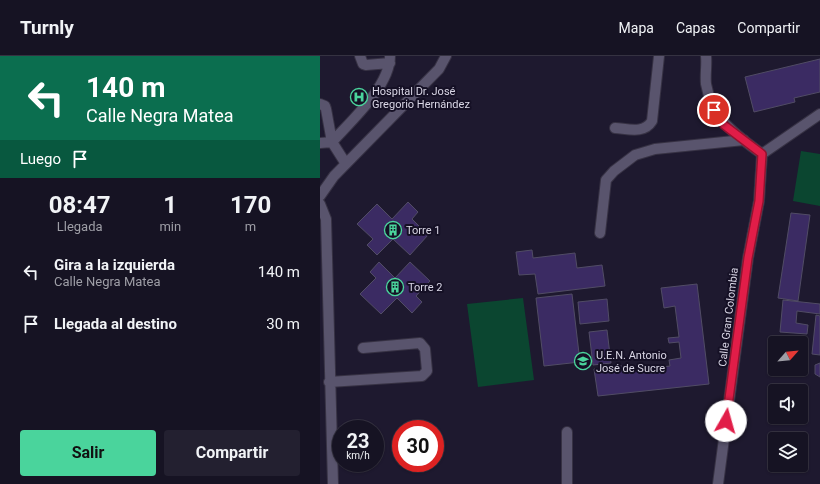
<!DOCTYPE html>
<html lang="es">
<head>
<meta charset="utf-8">
<style>
  :root { --surface:#161323; --page:#232030; --text:#f1f3f6; --muted:#9e9ea6; --line:#353241; --accent:#4ad49c }
  body { margin:0; font-family:Roboto,sans-serif; background:var(--page); color:var(--text); height:100vh; display:flex; flex-direction:column; font-size:15px; white-space:nowrap }
  * { box-sizing:border-box; margin:0 }
  p { font-size:13px; color:var(--muted) }
  .icon { flex:none; width:22px; height:22px; fill:none; stroke:currentColor; stroke-width:2; stroke-linecap:round; stroke-linejoin:round }
  .map { position:relative; flex:1; overflow:hidden }
  .side { display:flex; flex-direction:column; background:var(--surface); width:320px }
  .side>* { flex:none }
  .guide { background:#0b6e4f; color:#fff; overflow:hidden }
  .needle { width:26px; rotate:63deg }
  .fabs { position:absolute; left:448px; top:280px; display:grid; gap:8px }
  .fabs a { display:grid; place-items:center; width:40px; height:40px; border-radius:4px; background:var(--surface); box-shadow:0 1px 3px #0004,0 0 0 1px var(--line); font-size:20px }
  .speed { position:absolute; left:12px; top:364px; display:flex; gap:8px; font-size:20px; font-weight:700; text-align:center }
  .speed>* { display:grid; place-content:center; width:52px; height:52px; border-radius:50%; background:var(--surface); box-shadow:0 1px 3px #0004,0 0 0 1px var(--line); line-height:1 }
  .speed small { font-size:10px; font-weight:400 }
  .speed .limit { border:6px solid #d22; background:#fff; color:#111 }
  .pin { position:absolute; display:grid; place-items:center; width:34px; height:34px; color:#fff; margin:-17px; border:2px solid #fff; border-radius:50%; box-shadow:0 1px 4px #0007 }
  .me { position:absolute; width:44px; margin:-22px; rotate:7deg; stroke-linejoin:round; filter:drop-shadow(0 0 3px #0008) }
  .turn { display:flex; align-items:center; gap:14px; height:84px; padding:0 20px; font-size:18px }
  .turn .icon { width:52px; height:52px; stroke-width:2.5 }
  .turn b { display:block; font-size:28px; line-height:34px }
  .then { display:flex; align-items:center; height:38px; padding:0 20px; background:#0003; gap:8px; font-size:15px }
  .eta { display:flex; justify-content:space-evenly; align-items:center; height:68px; text-align:center }
  .eta b { font-size:24px; font-weight:700; line-height:28px }
  .cta { display:flex; gap:8px; margin-top:auto; padding:8px 20px }
  .cta a { flex:1; height:46px; border-radius:4px; background:var(--accent); color:#111; font-size:16px; font-weight:700; line-height:46px; text-align:center }
  .cta a+a { background:var(--page); color:var(--text) }
  ul { padding:0; list-style:none }
  li { display:flex; align-items:center; gap:12px; height:52px; padding:0 20px }
  li div { flex:1 }
  li b { display:block; font-size:15px }
  li em { font-style:normal }
  header { display:flex; align-items:center; gap:24px; box-sizing:border-box; height:56px; padding:0 20px; background:var(--surface); border-bottom:1px solid var(--line) }
  header strong { font-size:19px }
  nav { display:flex; gap:22px; margin-inline-start:auto; font-size:14px }
  main { display:flex; flex:1; min-height:0 }
  .map>svg:first-child { display:block }
  .green { fill:#0b4630 }
  .building { fill:#3b2b63; stroke:#514c65 }
  .lines { fill:none; stroke-linecap:round; stroke-linejoin:round }
  .minor-casing { stroke:#373244; stroke-width:12 }
  .minor { stroke:#59546d; stroke-width:10 }
  .route-casing { stroke:#92132f; stroke-width:10 }
  .route { stroke:#e11d48; stroke-width:7 }
  .labels { text-anchor:middle; stroke-width:4; stroke-linejoin:round; paint-order:stroke }
  .poi-label { font-size:11px; fill:#d9d6e5; stroke:#151025; text-anchor:start }
  .street-label { font-size:11px; fill:#d9d6e5; stroke:#151025 }
</style>
</head>
<body>
<header>
<strong>Turnly</strong>
<nav><a>Mapa</a><a>Capas</a><a>Compartir</a></nav>
</header>
<main>
<section class="side">
<div class="guide">
<div class="turn"><svg class="icon" aria-label="left" viewBox="0 0 24 24"><path d="M17 20v-9H6M10 6l-5 5 5 5"/></svg><div><b>140 m</b>Calle Negra Matea</div></div>
<div class="then">Luego<svg class="icon" aria-label="arrive" viewBox="0 0 24 24"><path d="M6 21V4h12l-3 4 3 4H6"/></svg></div>
</div>
<div class="eta">
<div><b>08:47</b><p>Llegada</p></div>
<div><b>1</b><p>min</p></div>
<div><b>170</b><p>m</p></div>
</div>
<ul>
<li><svg class="icon" aria-label="left" viewBox="0 0 24 24"><path d="M17 20v-9H6M10 6l-5 5 5 5"/></svg><div><b>Gira a la izquierda</b><p>Calle Negra Matea</p></div><em>140 m</em></li>
<li><svg class="icon" aria-label="arrive" viewBox="0 0 24 24"><path d="M6 21V4h12l-3 4 3 4H6"/></svg><div><b>Llegada al destino</b></div><em>30 m</em></li>
</ul>
<div class="cta"><a>Salir</a><a>Compartir</a></div>
</section>
<div class="map">
<svg width="500" height="428" viewBox="0 0 500 428">
  <rect width="100%" height="100%" fill="#1e192f"/>
  <!-- green -->
  <path class="green" d="M481,95l19,3v52l-27,-5z
    M203,242l11,82 -56,7 -11,-83z"/>
  <!-- building -->
  <path class="building" d="M500,3v33l-26,6 1,4 -41,10 -9,-35z
    M88,146l10,10 -6,7 16,16 -18,20 -17,-16 -16,16 -10,-10 6,-6 -16,-15 20,-20 15,15z
    M471,157l19,2 -12,86 -20,-3z
    M212,194l1,8 42,-5 2,15 25,-3 3,21 -67,8 -3,-20 -16,1 -3,-23z
    M59,206l16,16 15,-16 20,19 -14,15 6,6 -10,11 -15,-15 -16,16 -21,-20 16,-16 -6,-6z
    M377,228l12,100 -111,12 -4,-27 28,-3 1,6 47,-6 -1,-6 12,-2 -2,-16 -10,1 -1,-5 11,-1 -4,-31 -11,2 -3,-20z
    M252,238l8,68 -36,4 -8,-68z
    M287,243l2,22 -29,3 -2,-22z
    M463,244l37,4v10l-23,-3 -1,12 12,2 -1,9 -27,-2z
    M496,259l4,1v39l-8,-1z
    M287,274l4,33 -18,2 -4,-33z
    M500,307v14l-5,-3v-9z"/>
  <g class="lines">
    <!-- minor casing -->
    <g class="minor-casing">
      <path id="minor" d="M40,0l3,8 3,1 24,-2
        M386,0c1,9 -1,19 0,28 6,35 29,50 56,70
        M0,48l5,2 1,3 6,33 14,22
        M295,72c14,1 29,6 37,-7l7,-65
        M0,87l12,-1c19,-21 58,-56 58,-86
        M442,98l58,-40
        M0,140l14,-20 105,-107 7,-13
        M0,148l6,15 7,265
        M280,177l6,-53 8,-9 21,-16 20,-6 89,-9
        M9,326l93,-6 5,-5 -2,-22 -5,-6 -57,5
        M247,428v-52
        M398,428l30,-226 11,-57 3,-47"/>
    </g>
    <!-- minor -->
    <use href="#minor" class="minor"/>
  </g>
  <g class="lines">
    <!-- route casing -->
    <g class="route-casing">
      <path id="route" d="M394,54l10,15 38,29 -3,47 -11,57 -22,163"/>
    </g>
    <!-- route -->
    <use href="#route" class="route"/>
  </g>
  <!-- icons -->
  <defs>
    <g id="hospital-ring" transform="scale(0.9)"><circle r="9.5" fill="#151025" stroke="#4ad49c" stroke-width="1.5"/><path d="M-5-5h3v3.5h4V-5h3V5h-3V1.5h-4V5h-3Z" fill="#4ad49c"/></g>
    <g id="building-ring" transform="scale(0.9)"><circle r="9.5" fill="#151025" stroke="#4ad49c" stroke-width="1.5"/><path d="M-4-6H4V6H1V3H-1V6H-4ZM-2.5-4.3h1.7v1.8h-1.7ZM.8-4.3h1.7v1.8H.8ZM-2.5-1h1.7V.8h-1.7ZM.8-1h1.7V.8H.8Z" fill="#4ad49c"/></g>
    <g id="school-ring" transform="scale(0.9)"><circle r="9.5" fill="#151025" stroke="#4ad49c" stroke-width="1.5"/><path d="M0-5L7-2L0 1L-7-2ZM-4 1L0 2.5L4 1V4Q0 6-4 4Z" fill="#4ad49c"/></g>
  </defs>
  <g fill-rule="evenodd">
    <use href="#hospital-ring" x="39" y="41"/>
    <use href="#building-ring" x="73" y="174"/>
    <use href="#building-ring" x="75" y="231"/>
    <use href="#school-ring" x="263" y="305"/>
  </g>
  <g class="labels">
    <!-- poi labels -->
    <g class="poi-label">
      <text x="52" y="39">Hospital Dr. José<tspan x="52" dy="13">Gregorio Hernández</tspan></text>
      <text x="86" y="178">Torre 1</text>
      <text x="88" y="235">Torre 2</text>
      <text x="276" y="303">U.E.N. Antonio<tspan x="276" dy="13">José de Sucre</tspan></text>
    </g>
    <!-- street labels -->
    <g class="street-label">
      <text transform="translate(408 261) rotate(-83)" y="4">Calle Gran Colombia</text>
    </g>
  </g>
</svg>
<div class="fabs">
<a><svg class="needle" viewBox="-14 -14 28 28"><path d="M0-13l5 13h-10z" fill="#e53935"/><path d="M0 13l5-13h-10z" fill="#9e9ea6"/></svg></a>
<a><svg class="icon" aria-label="sound" viewBox="0 0 24 24"><path d="M4 9h4l5-4v14l-5-4H4zM17 9q2 3 0 6"/></svg></a>
<a><svg class="icon" aria-label="layers" viewBox="0 0 24 24"><path d="M12 4l9 5-9 5-9-5zM3 14l9 5 9-5"/></svg></a>
</div>
<div class="speed"><div>23<small>km/h</small></div><div class="limit">30</div></div>
<div class="pin" style="left:394px;top:54px;background:#d93025"><svg class="icon" aria-label="arrive" viewBox="0 0 24 24"><path d="M6 21V4h12l-3 4 3 4H6"/></svg></div>
<svg class="me" style="left:406px;top:365px" viewBox="-20 -20 40 40"><circle r="19" fill="#fff"/><path d="M0-13L10 11 0 6-10 11z" fill="#e11d48"/></svg>
</div>
</main>
</body>
</html>
